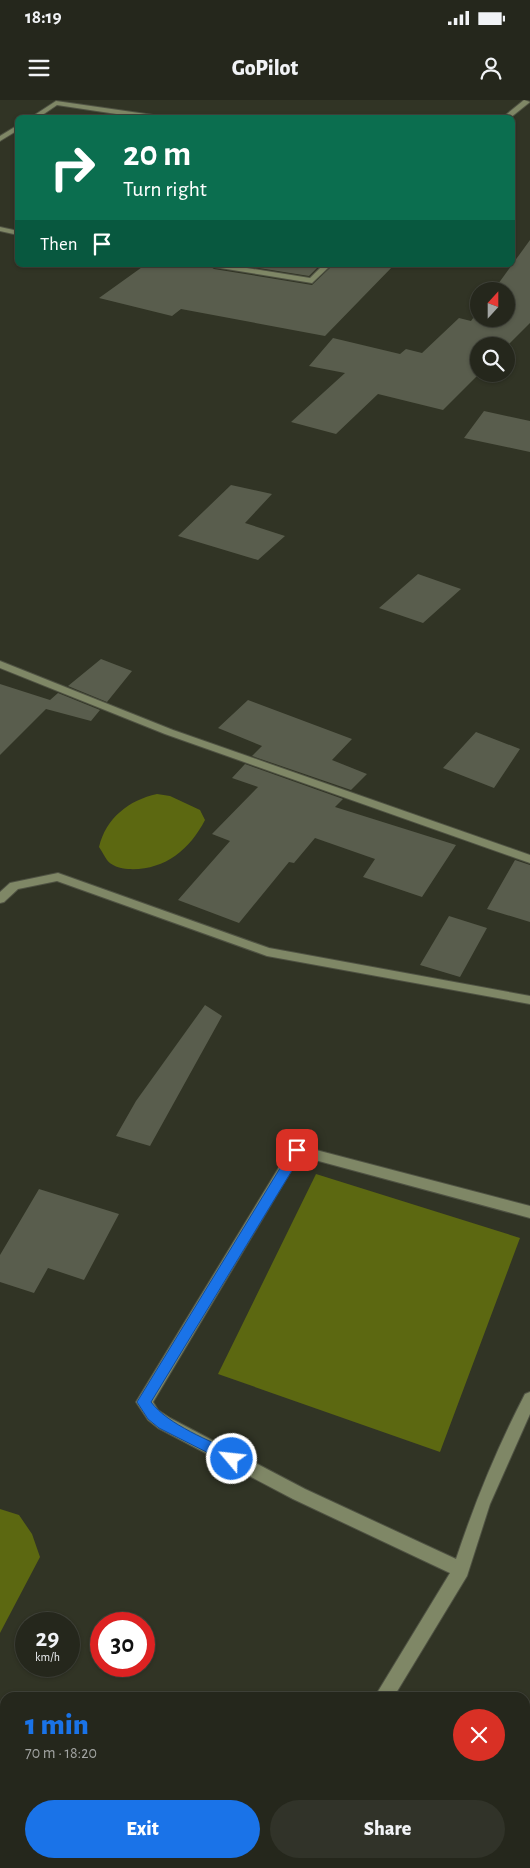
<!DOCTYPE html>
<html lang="en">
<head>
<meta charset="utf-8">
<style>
  :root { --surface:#25271c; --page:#313329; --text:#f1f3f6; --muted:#a3a5a3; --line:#42443b; --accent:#1a73e8 }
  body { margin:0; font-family:"Alegreya Sans",sans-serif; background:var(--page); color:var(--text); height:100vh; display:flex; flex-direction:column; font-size:19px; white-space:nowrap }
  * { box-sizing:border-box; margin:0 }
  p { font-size:16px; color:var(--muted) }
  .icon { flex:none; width:28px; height:28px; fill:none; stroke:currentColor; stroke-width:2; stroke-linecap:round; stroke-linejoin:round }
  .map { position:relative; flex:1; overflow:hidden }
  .panel { position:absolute; left:0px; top:1592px; width:530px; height:176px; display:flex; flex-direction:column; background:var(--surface); border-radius:15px 15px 0 0; box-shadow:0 1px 4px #0004,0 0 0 1px var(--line) }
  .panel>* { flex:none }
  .top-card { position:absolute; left:15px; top:15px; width:500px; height:152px; border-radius:8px; box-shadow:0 1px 4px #0004,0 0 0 1px var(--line); background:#0b6e4f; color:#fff; overflow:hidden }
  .needle { width:32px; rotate:21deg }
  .buttons { position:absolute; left:470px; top:182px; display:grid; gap:10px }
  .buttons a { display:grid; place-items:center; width:45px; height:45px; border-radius:50%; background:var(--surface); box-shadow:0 1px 4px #0004,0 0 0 1px var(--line); font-size:25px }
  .speed { position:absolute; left:15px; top:1512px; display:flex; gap:10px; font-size:25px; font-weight:700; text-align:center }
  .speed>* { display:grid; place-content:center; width:65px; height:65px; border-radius:50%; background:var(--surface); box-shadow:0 1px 4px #0004,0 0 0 1px var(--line); line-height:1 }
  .speed small { font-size:12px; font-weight:400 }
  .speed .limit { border:8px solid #d22; background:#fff; color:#111 }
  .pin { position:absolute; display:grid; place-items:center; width:42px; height:42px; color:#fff; margin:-21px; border-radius:10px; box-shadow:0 2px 8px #0006 }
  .me { position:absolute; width:55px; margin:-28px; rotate:298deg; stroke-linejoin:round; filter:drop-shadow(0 0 4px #0008) }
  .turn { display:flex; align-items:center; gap:18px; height:105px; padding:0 25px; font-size:22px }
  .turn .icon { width:65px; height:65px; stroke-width:2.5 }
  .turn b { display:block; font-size:35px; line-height:42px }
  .then { display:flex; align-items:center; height:48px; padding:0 25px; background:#0003; gap:10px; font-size:19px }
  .round { display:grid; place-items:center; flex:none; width:52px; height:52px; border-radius:26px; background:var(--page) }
  .summary { display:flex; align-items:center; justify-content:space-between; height:85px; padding:0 25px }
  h1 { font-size:30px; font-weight:800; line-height:38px; color:var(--accent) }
  .action { display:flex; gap:10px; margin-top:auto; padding:10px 25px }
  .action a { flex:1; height:58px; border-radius:30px; background:var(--accent); color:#fff; font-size:20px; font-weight:800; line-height:58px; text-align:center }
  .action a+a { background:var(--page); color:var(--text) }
  .status { display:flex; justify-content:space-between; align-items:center; height:35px; padding:0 25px; background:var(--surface); direction:ltr }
  .status svg { height:14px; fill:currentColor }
  header { display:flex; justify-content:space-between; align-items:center; height:65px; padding:0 25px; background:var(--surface); font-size:22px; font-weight:800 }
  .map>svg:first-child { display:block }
  .water { fill:#5c6811 }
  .building { fill:#595d4d }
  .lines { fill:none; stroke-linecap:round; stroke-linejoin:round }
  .minor-casing { stroke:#4f5243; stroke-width:2 }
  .minor { fill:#7f8766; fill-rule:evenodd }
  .route { fill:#1a73e8; stroke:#114b97 }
</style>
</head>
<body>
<div class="status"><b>18:19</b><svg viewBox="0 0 49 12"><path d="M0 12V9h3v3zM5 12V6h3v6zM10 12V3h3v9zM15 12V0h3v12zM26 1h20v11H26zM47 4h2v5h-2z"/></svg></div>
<header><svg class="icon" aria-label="menu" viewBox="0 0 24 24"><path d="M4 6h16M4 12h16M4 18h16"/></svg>GoPilot<svg class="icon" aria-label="person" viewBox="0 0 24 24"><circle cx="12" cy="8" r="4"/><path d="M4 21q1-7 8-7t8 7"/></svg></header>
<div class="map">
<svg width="530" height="1768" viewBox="0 0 530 1768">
  <rect width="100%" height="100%" fill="#313425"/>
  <!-- water -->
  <path class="water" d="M157,694l13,2 30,14 5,10c-16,31 -42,51 -77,49 -7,0 -18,-4 -21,-9 -3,-4 -5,-9 -8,-13 7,-29 30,-47 58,-53z
    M316,1074l204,64 -80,214 -222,-78z
    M0,1409l19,6 13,19 8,23 -40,76z"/>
  <!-- building -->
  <path class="building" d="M530,140v83l-24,24 -27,-1v28l-36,36 -65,-16 -42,40 -45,-12 54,-49 -36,-7 24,-28 67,16 6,-5 16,4 37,-35 12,3 8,-11v9h27v-28h-13z
    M145,165h63l6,4 98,16 21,-20h61l-69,71 -144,-27 -9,7 -73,-18z
    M240,165h80l-11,11z
    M484,311l46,10v31l-66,-14z
    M231,385l41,9 -27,29 40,13 -27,24 -80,-24z
    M418,474l43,15 -38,34 -44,-15z
    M101,559l31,12 -25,31 -39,-16z
    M0,584l50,16 8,-7 42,17 -9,11 -45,-12 -46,46z
    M248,600l104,39 -20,21 35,14 -16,16 -99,-34 10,-10 -44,-18z
    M476,632l44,17 -26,39 -51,-20z
    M245,664l98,35 -8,8 121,38 -34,52 -59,-20 12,-18 -60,-21 -21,25 -5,-1 -50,61 -61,-23 52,-59 -18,-7 46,-47 -26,-9z
    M515,760l15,5v57l-43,-13z
    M449,816l38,12 -27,49 -40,-12z
    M205,905l17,11 -72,130 -34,-10 20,-35z
    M39,1089l80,25 -35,66 -36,-12 -14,25 -34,-11v-27z"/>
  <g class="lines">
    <!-- minor casing -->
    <g class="minor-casing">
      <path id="minor" d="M524,0l6,2 -20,16h-8z
        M56,1l104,15 3,2h-20l-86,-13 -19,13h-8z
        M18,25v5l-18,11v-5z
        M0,127l18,4v4l-18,-4z
        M210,165h18l82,13 13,-13h8l-19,18 -98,-16z
        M0,561l173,69 357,125v8l-365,-129 -165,-66z
        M58,773l211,75 261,48v8l-263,-48 -210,-75 -39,8 -14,13 -4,1v-11l10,-9z
        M297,1045l233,61v12l-230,-62 -147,246 5,8 12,8 135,71 151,70c19,-57 41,-111 69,-165l5,-2v22l-40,90 -23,72 -74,122h-19l76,-125 -157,-74 -135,-71 -10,-8 -12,-18 156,-256z
        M0,1739l5,2v20l-5,-2z
        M12,1764h26l1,4h-26z
        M273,1764h20l-1,4h-20z"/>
    </g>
    <!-- minor -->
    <use href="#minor" class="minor"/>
  </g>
  <!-- route -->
  <path class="route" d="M297,1045l5,2 1,3 -1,4 -151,248c17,23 60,39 86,52l2,5 -2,4 -5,2 -73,-37 -11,-9 -11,-17 156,-255z"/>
</svg>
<div class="buttons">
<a><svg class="needle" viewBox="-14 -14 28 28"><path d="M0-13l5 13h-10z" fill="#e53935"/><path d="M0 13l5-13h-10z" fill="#a3a5a3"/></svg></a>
<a><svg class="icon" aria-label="search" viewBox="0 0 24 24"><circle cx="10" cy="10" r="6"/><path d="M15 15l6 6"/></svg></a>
</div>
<div class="speed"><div>29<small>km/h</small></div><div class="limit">30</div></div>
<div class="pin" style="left:297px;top:1050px;background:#d93025"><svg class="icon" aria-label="arrive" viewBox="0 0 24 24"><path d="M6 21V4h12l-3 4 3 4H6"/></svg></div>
<svg class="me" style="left:232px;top:1359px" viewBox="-20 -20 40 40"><circle r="17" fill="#1a73e8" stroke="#fff" stroke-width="3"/><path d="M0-11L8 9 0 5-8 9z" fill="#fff"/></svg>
<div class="top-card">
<div class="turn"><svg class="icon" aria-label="right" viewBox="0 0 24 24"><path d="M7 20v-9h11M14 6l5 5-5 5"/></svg><div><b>20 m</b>Turn right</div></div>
<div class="then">Then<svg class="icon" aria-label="arrive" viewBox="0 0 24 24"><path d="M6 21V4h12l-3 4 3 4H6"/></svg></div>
</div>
<section class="panel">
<div class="summary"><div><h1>1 min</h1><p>70 m · 18:20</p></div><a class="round" style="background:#d93025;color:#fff"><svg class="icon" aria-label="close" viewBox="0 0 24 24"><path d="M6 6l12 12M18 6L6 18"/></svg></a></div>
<div class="action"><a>Exit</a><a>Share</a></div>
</section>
</div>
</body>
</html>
